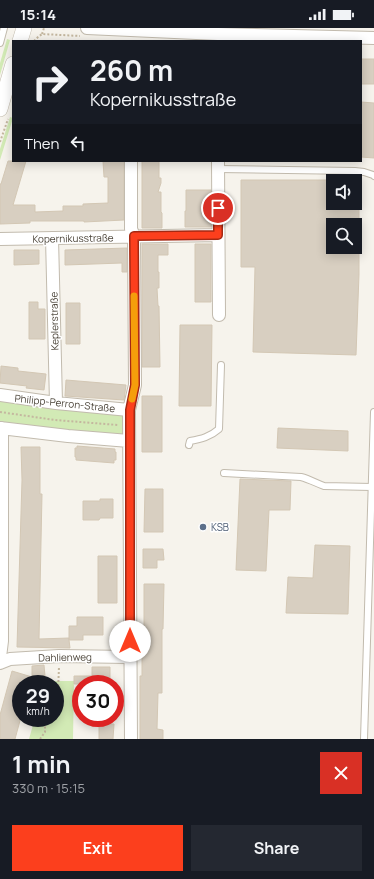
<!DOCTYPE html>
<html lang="en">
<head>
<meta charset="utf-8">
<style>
  :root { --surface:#171b24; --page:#242831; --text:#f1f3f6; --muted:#9ea1a6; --accent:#fc3f1d }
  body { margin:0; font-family:Manrope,sans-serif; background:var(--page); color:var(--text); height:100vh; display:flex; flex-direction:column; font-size:15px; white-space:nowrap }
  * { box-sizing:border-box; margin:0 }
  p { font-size:13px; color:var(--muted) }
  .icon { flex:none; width:22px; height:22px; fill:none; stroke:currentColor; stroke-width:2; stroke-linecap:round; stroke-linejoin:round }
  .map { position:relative; height:711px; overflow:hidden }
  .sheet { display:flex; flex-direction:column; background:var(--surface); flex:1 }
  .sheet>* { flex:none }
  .top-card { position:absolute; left:12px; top:12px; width:350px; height:122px; border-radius:0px; box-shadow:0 2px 10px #0003; background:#171b24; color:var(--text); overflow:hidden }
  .buttons { position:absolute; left:326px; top:146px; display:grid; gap:8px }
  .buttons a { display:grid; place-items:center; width:36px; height:36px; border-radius:0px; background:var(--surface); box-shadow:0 2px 10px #0003; font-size:20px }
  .speed { position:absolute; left:12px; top:647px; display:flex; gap:8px; font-size:20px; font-weight:700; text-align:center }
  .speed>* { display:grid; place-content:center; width:52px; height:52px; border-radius:50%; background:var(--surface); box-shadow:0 2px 10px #0003; line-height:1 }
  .speed small { font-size:10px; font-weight:400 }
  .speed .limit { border:6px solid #d22; background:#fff; color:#111 }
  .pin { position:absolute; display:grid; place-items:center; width:34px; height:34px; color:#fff; margin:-17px; border:2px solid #fff; border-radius:50%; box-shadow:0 1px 4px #0007 }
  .me { position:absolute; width:44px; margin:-22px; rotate:0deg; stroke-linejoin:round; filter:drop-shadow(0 0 3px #0008) }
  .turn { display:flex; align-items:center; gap:14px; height:84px; padding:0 12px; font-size:18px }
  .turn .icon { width:52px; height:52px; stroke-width:2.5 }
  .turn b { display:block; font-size:28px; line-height:34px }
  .then { display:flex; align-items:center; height:38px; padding:0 12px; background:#0003; gap:8px; font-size:15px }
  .round { display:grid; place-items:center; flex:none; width:42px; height:42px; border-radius:0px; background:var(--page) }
  .headline { display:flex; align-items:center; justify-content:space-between; height:68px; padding:0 12px }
  h1 { font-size:24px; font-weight:700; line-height:30px }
  .primary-button { display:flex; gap:8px; margin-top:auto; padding:8px 12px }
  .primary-button a { flex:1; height:46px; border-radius:0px; background:var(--accent); color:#fff; font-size:16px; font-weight:700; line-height:46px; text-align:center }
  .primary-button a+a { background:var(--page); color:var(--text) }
  .status { display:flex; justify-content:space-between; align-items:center; height:28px; padding:0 20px; background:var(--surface); direction:ltr }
  .status svg { height:11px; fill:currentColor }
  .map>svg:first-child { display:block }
  .green { fill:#d2eab5 }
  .building { fill:#d8cfc1; stroke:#d3c7b4 }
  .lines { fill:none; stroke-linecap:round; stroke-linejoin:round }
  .service-casing { stroke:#c2bbae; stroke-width:8 }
  .minor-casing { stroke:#c2bbae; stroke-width:14 }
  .tertiary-casing { stroke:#c2bbae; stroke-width:16 }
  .path { stroke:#c4b79f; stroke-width:2; stroke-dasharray:2 2; stroke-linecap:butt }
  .service { stroke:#fff; stroke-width:6 }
  .minor { stroke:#fff; stroke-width:12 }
  .tertiary { stroke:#fff; stroke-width:15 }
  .route-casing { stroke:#a42913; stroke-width:10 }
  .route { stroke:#fc3f1d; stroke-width:7 }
  .slow { stroke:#f59e0b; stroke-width:7 }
  .service-dot { fill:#5c6f8a; stroke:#fff; stroke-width:1.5 }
  .labels { text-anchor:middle; stroke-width:3; stroke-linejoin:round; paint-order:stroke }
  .street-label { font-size:10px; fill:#4b4439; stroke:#fff }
  .service-label { font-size:10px; fill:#4e5e75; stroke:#fff; text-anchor:start }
</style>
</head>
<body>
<div class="status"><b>15:14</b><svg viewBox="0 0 49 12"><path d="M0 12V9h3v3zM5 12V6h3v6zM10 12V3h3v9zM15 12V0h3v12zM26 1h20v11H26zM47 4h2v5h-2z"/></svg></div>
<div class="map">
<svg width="374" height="711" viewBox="0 0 374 711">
  <rect width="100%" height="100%" fill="#f6f3ec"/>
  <!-- green -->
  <path class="green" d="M7,11l3,1 -10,35v-12z
    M10,89l3,1 -13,42v-11z
    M0,369l126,15v26l-126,-13z
    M45,653h29l-1,58h-44l6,-21h20v-34h-11z"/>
  <!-- building -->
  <path class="building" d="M361,31h13v25h-13z
    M361,74l13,1v55l-13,-1z
    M8,133h18l-13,44h22v7l28,-1v-5h20v-2l25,-1v-26h-4l-1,-16h21v59l-40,2v-1h-54v2l-30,1v-40h1z
    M142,133h17v17h2v5l-3,9h3v20l1,1v15h-20z
    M241,152h92v23h26v22h-26v22h26v27l-3,81 -103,-3 2,-85h-14z
    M186,162h25v37h-26v-16h1z
    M142,216h26v11h-10v17h1v16h-2l1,18h1l1,61h-18z
    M195,216h16v58h-16z
    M127,220v24h-5v-9l-57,2v-15z
    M14,222h25v14l-25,1z
    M29,274h9v7h7v30h-16z
    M66,275h14v41h-14z
    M180,297h32l-1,81h-32z
    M1,338l17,2v3l28,3 -2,16 -18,-2 1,-2 -27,-3z
    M66,352l60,5 -2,15 -59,-4z
    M142,368h20v56h-20z
    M278,400l70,3v20l-71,-3z
    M77,418l38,3v3h1v8h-2v3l-38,-3v-3h-1v-9h2z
    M21,419h19v47h2l-3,145 30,-1v2v-14h8v-9h26v18h-20v5h-14l1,8 -53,-1 5,-167z
    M240,451l51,2 -1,29h-21l-3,61 -30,-1z
    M145,461h18v43h-19z
    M100,471h13v19h-13l-1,2h-16v-19h17z
    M315,517l35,1 -2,68 -62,-1 2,-36 25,1z
    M143,521h20l1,11h-7v8h-14z
    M98,528h19v47h-19z
    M144,556h20l-1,45h-1v64h-4l-1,36 6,1v9h-23v-63h2v-32h2z
    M44,637l1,11 -13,1v-11z
    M92,639h18v17h-36v-8h18z
    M12,643l20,6 -2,7h-9v33l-6,22h-15v-24z
    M99,696h15l-1,15h-14z"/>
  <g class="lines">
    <!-- service casing -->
    <g class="service-casing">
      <path id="service" d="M0,15l4,-15
        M218,141l137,2 9,1 9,3 1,1
        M189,417l1,-4c11,-2 20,-4 29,-12l2,-64
        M224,445l77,4c8,2 15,6 23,9l48,1
        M364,711l10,-327"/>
    </g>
    <!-- minor casing -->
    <g class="minor-casing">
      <path id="minor" d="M87,0l131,6 156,4
        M218,133l1,154
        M52,210l4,165
        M0,211l218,-4
        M0,367l56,8 73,7
        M0,400l68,8 61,5
        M0,629l2,-16v-213
        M0,635l10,-4 49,-3 71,1
        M131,711l-2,-329 6,-25 -1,-149 -3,-7v-68"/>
    </g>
    <!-- tertiary casing -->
    <g class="tertiary-casing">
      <path id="tertiary" d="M20,13l4,-13
        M0,81l13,-45"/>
    </g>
    <!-- path -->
    <path class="path" d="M42,6l2,-6
      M34,13l4,-4 4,-3 38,2
      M0,114l8,-23
      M0,384l55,8 63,5
      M55,663h3l1,-24
      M40,711l5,-7v-14"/>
    <!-- service -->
    <use href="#service" class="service"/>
    <!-- minor -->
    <use href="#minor" class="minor"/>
    <!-- tertiary -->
    <use href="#tertiary" class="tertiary"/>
  </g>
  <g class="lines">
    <!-- route casing -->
    <g class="route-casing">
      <path id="route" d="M130,613v-231l5,-25 -1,-149 84,-1v-27"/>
    </g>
    <!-- route -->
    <use href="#route" class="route"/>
    <!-- slow -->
    <path class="slow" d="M132,371l3,-14 -1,-89"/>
  </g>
  <!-- markers -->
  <circle class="service-dot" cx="203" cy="499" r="4"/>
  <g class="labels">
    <!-- street labels -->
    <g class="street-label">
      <text transform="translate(73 210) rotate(-1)" y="4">Kopernikusstraße</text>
      <text transform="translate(54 293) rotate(-91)" y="4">Keplerstraße</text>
      <text transform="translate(65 375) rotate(6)" y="4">Philipp-Perron-Straße</text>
      <text transform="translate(65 629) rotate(-1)" y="4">Dahlienweg</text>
    </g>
    <!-- service labels -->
    <g class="service-label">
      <text x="211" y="503">KSB</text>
    </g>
  </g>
</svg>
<div class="buttons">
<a><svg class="icon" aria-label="sound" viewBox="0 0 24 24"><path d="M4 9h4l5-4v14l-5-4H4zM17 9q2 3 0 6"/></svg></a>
<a><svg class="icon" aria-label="search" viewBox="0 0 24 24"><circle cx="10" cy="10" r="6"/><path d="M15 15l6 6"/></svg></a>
</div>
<div class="speed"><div>29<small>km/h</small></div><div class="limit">30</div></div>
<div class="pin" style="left:218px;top:180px;background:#d93025"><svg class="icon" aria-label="arrive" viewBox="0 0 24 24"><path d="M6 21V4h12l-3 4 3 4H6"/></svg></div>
<svg class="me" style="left:130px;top:613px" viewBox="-20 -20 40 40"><circle r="19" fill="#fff"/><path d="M0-13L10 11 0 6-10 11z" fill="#fc3f1d"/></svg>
<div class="top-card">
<div class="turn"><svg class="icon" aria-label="right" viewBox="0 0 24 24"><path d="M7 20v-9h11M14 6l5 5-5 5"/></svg><div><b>260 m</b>Kopernikusstraße</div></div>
<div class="then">Then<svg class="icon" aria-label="left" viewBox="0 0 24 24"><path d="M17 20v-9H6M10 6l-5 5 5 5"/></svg></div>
</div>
</div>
<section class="sheet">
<div class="headline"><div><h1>1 min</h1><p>330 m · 15:15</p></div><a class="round" style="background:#d93025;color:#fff"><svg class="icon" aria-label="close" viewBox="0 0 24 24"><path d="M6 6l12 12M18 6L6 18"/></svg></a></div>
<div class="primary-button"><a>Exit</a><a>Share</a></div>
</section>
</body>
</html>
